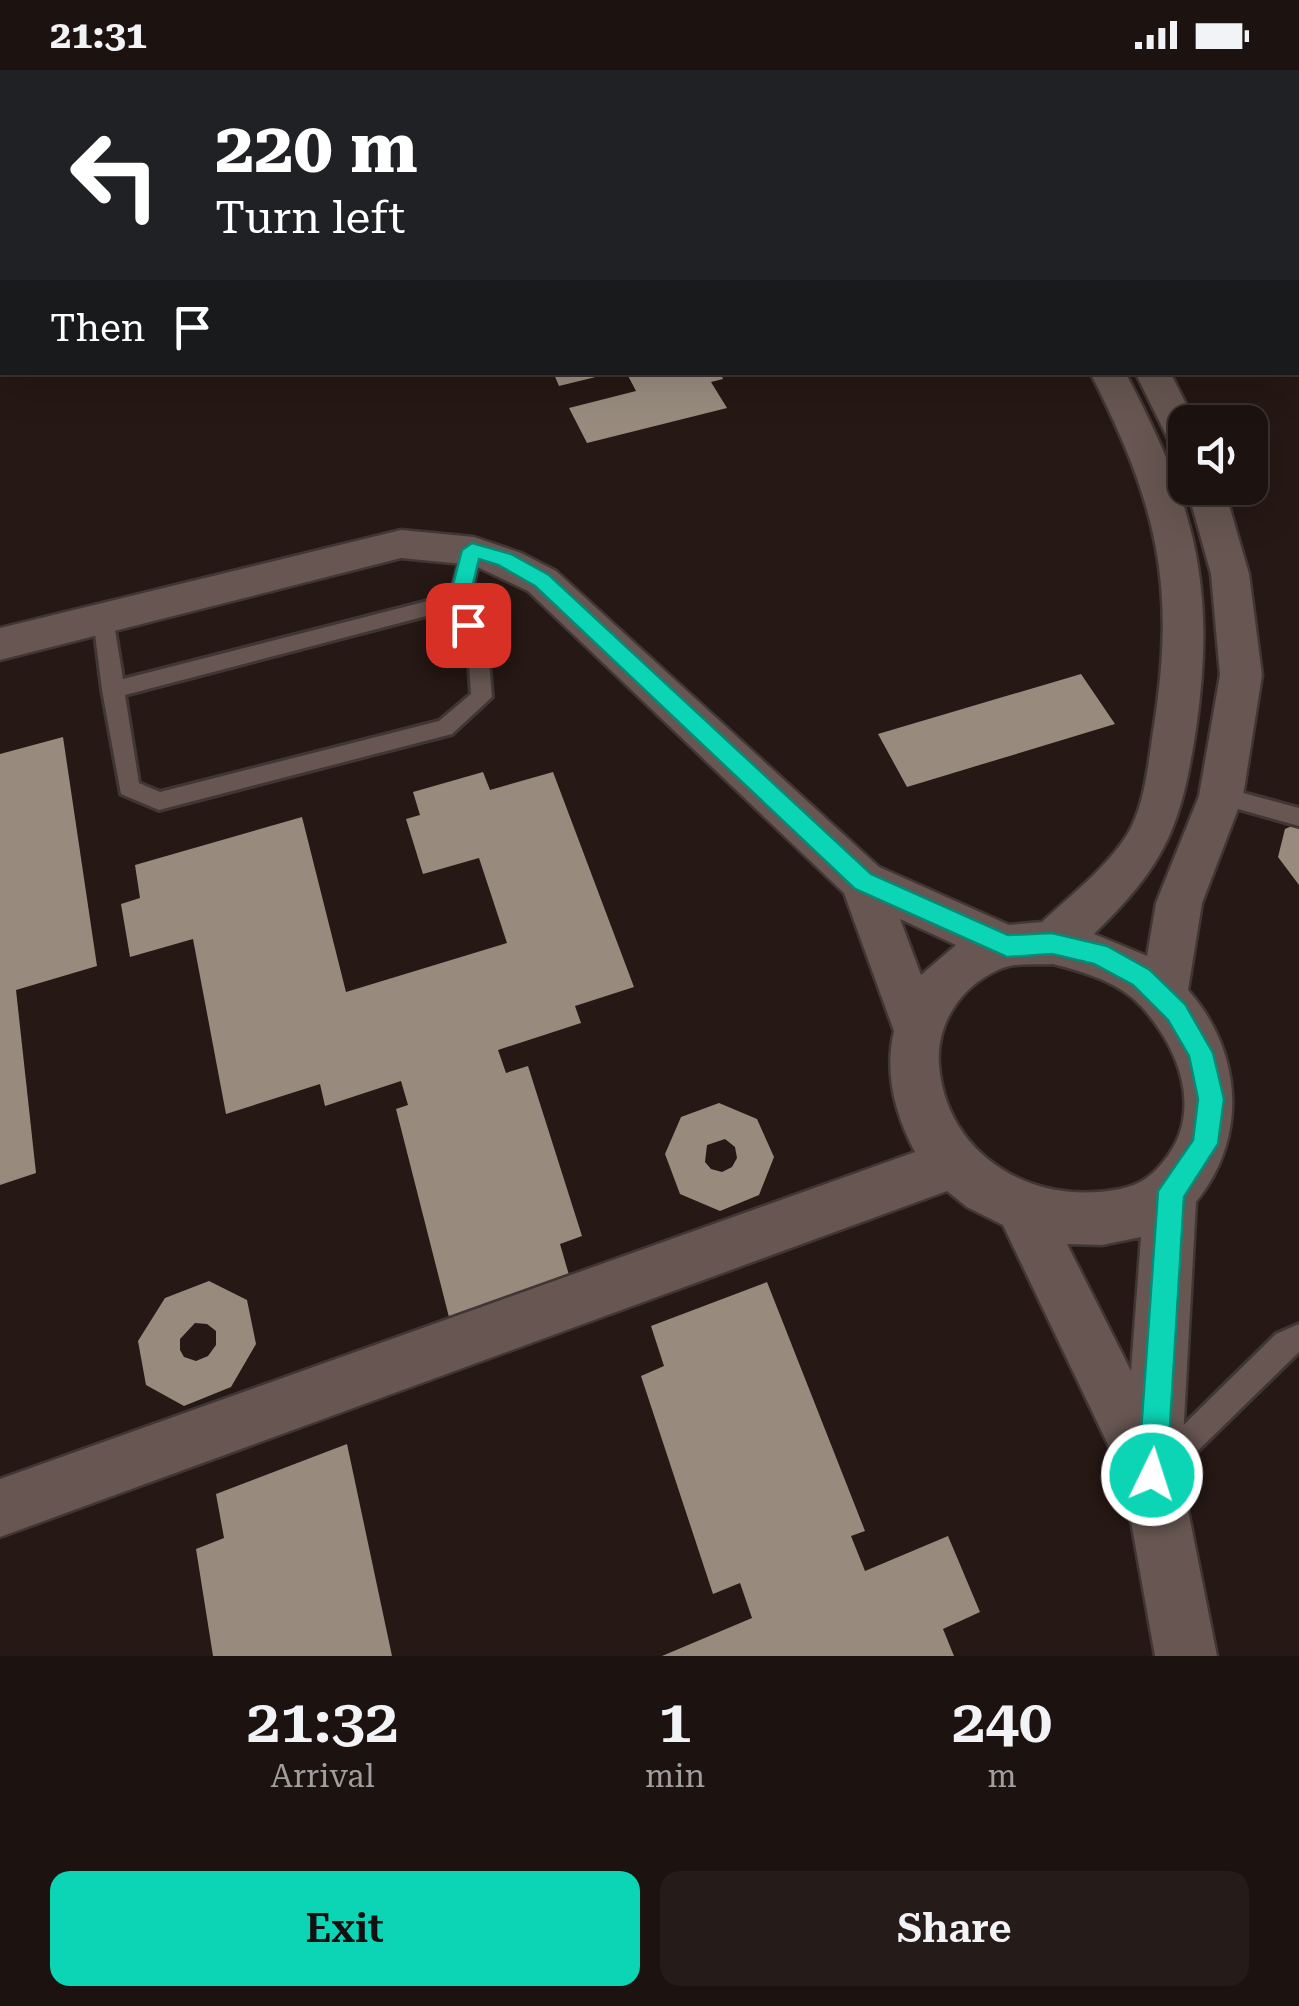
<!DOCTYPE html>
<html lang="en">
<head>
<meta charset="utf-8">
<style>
  :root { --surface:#1c120f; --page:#251b18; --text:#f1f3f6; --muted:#a09e9e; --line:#3a322f; --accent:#0bd5b5 }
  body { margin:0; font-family:"Roboto Serif",serif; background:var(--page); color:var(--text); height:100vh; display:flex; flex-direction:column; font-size:38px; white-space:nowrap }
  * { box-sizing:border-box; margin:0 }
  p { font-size:32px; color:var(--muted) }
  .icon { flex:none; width:55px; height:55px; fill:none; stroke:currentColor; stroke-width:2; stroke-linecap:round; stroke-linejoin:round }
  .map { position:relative; height:1586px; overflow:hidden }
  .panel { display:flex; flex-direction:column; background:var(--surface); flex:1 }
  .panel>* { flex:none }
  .banner { position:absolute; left:0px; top:0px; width:1300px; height:305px; box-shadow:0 10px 40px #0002,0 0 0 2px var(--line); background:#202124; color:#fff; overflow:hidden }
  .controls { position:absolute; left:1168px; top:335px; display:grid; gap:20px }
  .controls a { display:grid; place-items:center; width:100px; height:100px; border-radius:20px; background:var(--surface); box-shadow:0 10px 40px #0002,0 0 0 2px var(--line); font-size:50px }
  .pin { position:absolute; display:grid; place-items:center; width:85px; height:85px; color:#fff; margin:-42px; border-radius:20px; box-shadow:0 5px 15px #0006 }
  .me { position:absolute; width:110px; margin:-55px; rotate:4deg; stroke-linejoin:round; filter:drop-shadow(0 0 8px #0008) }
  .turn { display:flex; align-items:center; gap:35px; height:210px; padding:0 50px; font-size:45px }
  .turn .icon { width:130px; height:130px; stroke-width:2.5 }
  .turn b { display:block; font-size:70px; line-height:85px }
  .then { display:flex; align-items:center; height:95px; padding:0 50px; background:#0003; gap:20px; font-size:38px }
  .eta { display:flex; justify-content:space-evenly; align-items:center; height:170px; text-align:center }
  .eta b { font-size:60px; font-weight:600; line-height:70px }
  .action { display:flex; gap:20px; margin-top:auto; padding:20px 50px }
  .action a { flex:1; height:115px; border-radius:20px; background:var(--accent); color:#111; font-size:40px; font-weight:600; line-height:115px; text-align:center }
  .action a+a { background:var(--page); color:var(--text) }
  .status { display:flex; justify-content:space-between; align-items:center; height:70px; padding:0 50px; background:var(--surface); direction:ltr }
  .status svg { height:28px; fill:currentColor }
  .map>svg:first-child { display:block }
  .building { fill:#988b7e; fill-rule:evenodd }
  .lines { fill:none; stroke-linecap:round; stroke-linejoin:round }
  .lane-casing { stroke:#403634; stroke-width:6 }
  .street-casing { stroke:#403634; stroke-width:5 }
  .lane { fill:#675651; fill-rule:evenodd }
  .street { fill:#675651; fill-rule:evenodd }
  .route { fill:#0bd5b5; stroke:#078a76; stroke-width:2.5 }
</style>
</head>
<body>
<div class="status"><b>21:31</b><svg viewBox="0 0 49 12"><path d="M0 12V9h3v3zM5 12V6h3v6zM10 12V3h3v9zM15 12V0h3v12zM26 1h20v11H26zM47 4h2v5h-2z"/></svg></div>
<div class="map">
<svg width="1299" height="1586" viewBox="0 0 1299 1586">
  <rect width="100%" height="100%" fill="#261814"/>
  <!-- building -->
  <path class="building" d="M553,302h55v2l-49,12z
    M626,302h94l3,7 -12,3 16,26 -140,35 -18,-35 67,-17z
    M1081,604l34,50 -208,63 -29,-53z
    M63,667l34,229 -81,24 20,183 -36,12v-431z
    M483,702l7,18 63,-18 81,215 -59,19 6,17 -83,27 8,23 22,-7 54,170 -22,8 11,38 -120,43 -55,-216 12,-4 -7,-24 -76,25 -5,-22 -94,30 -33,-175 -63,18 -9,-53 19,-6 -5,-33 167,-48 44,175 161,-49 -28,-85 -56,16 -17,-55 14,-4 -7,-23z
    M1299,753v62l-21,-28 7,-28z
    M719,1033l38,16 17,38 -15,38 -39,16 -40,-17 -15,-40 16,-37zM725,1069l10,8 2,11 -5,9 -10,5 -11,-3 -6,-7 2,-17z
    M209,1211l38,19 9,44 -25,43 -47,19 -38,-21 -8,-44 27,-43zM195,1253l12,1 9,7v14l-8,11 -12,5 -12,-4 -4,-7v-11z
    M767,1212l98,249 -14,5 14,35 83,-35 32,76 -37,17 11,27h-292l90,-38 -12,-35 -27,11 -72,-218 23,-10 -13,-40z
    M347,1374l45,212h-179l-17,-107 28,-11 -8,-44z"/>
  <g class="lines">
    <!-- lane casing -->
    <g class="lane-casing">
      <path id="lane" d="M472,473l10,7 -13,50 19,50 4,47 -40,37 -293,76 -38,-16 -19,-104 -9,-72 3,-5 7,-3 10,8 10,61 328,-84 11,-45zM453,539l15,41 3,44 -32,27 -279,71 -21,-9 -14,-88z
        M1221,717l78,21v18l-86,-24 -3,-6 3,-6z
        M1299,1254v28l-126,123 -10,4 -10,-4 -4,-10 4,-10 123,-121z"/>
    </g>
    <!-- street casing -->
    <g class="street-casing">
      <path id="street" d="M854,0h29l1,2h-28z
        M889,0h29l1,2h-28z
        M1090,302h35c68,129 92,211 71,357 -15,98 -30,135 -102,205l53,22 9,-53 43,-107 21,-121 -9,-101 -24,-86h37l25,86 13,101 -19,121 -41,107 -14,87c55,62 60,148 8,212l-15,273 36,181h-62l-32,-180 -120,-251 -36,-18 -20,-16 -947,346v-58l915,-327c-20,-38 -31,-79 -21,-121l-50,-138 -316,-302 -55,-26 -72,-7 -401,102v-32l401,-98 73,7 47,16 35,18 323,296 130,58 33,-3c29,-27 63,-53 85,-87 18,-30 21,-70 26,-103 24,-148 4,-228 -63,-360zM900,849l56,26 -35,30zM1053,894c31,8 66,18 88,42 38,42 64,106 22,156 -12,15 -24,23 -43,27 -86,18 -174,-33 -181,-124 -3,-42 22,-79 61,-96 16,-7 36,-4 53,-5zM1141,1167l-10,134 -64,-127 35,1z
        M1135,302h35l25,50h-10v29l-13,-4z"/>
    </g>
    <!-- lane -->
    <use href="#lane" class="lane"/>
    <!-- street -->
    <use href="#street" class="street"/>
  </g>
  <!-- route -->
  <path class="route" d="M472,473l39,11 38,21 322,299 137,61 44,-2 55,13 43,24 35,34 28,49 11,46 -6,45 -34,53 -17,278 -4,10 -11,4 -10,-4 -4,-10 20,-284 35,-51 5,-41 -9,-43 -21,-36 -35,-35 -39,-21 -42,-10 -45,3 -152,-68 -320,-303 -37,-21 -19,-6 -10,41 10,25 -3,6h-15l-12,-31 13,-50z"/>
</svg>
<div class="controls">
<a><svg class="icon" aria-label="sound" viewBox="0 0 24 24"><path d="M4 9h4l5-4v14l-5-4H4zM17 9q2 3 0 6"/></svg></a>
</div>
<div class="pin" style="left:468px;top:555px;background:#d93025"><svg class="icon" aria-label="arrive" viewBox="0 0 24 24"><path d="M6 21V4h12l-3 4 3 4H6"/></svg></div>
<svg class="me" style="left:1152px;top:1405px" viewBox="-20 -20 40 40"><circle r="17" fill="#0bd5b5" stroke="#fff" stroke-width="3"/><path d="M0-11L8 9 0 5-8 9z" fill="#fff"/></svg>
<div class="banner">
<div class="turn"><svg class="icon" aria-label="left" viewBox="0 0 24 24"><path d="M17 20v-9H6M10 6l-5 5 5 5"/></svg><div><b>220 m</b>Turn left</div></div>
<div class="then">Then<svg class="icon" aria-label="arrive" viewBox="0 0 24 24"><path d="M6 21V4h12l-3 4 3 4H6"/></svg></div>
</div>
</div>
<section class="panel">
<div class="eta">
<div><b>21:32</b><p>Arrival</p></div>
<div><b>1</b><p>min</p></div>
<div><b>240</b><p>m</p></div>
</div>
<div class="action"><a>Exit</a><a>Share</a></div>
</section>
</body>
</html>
